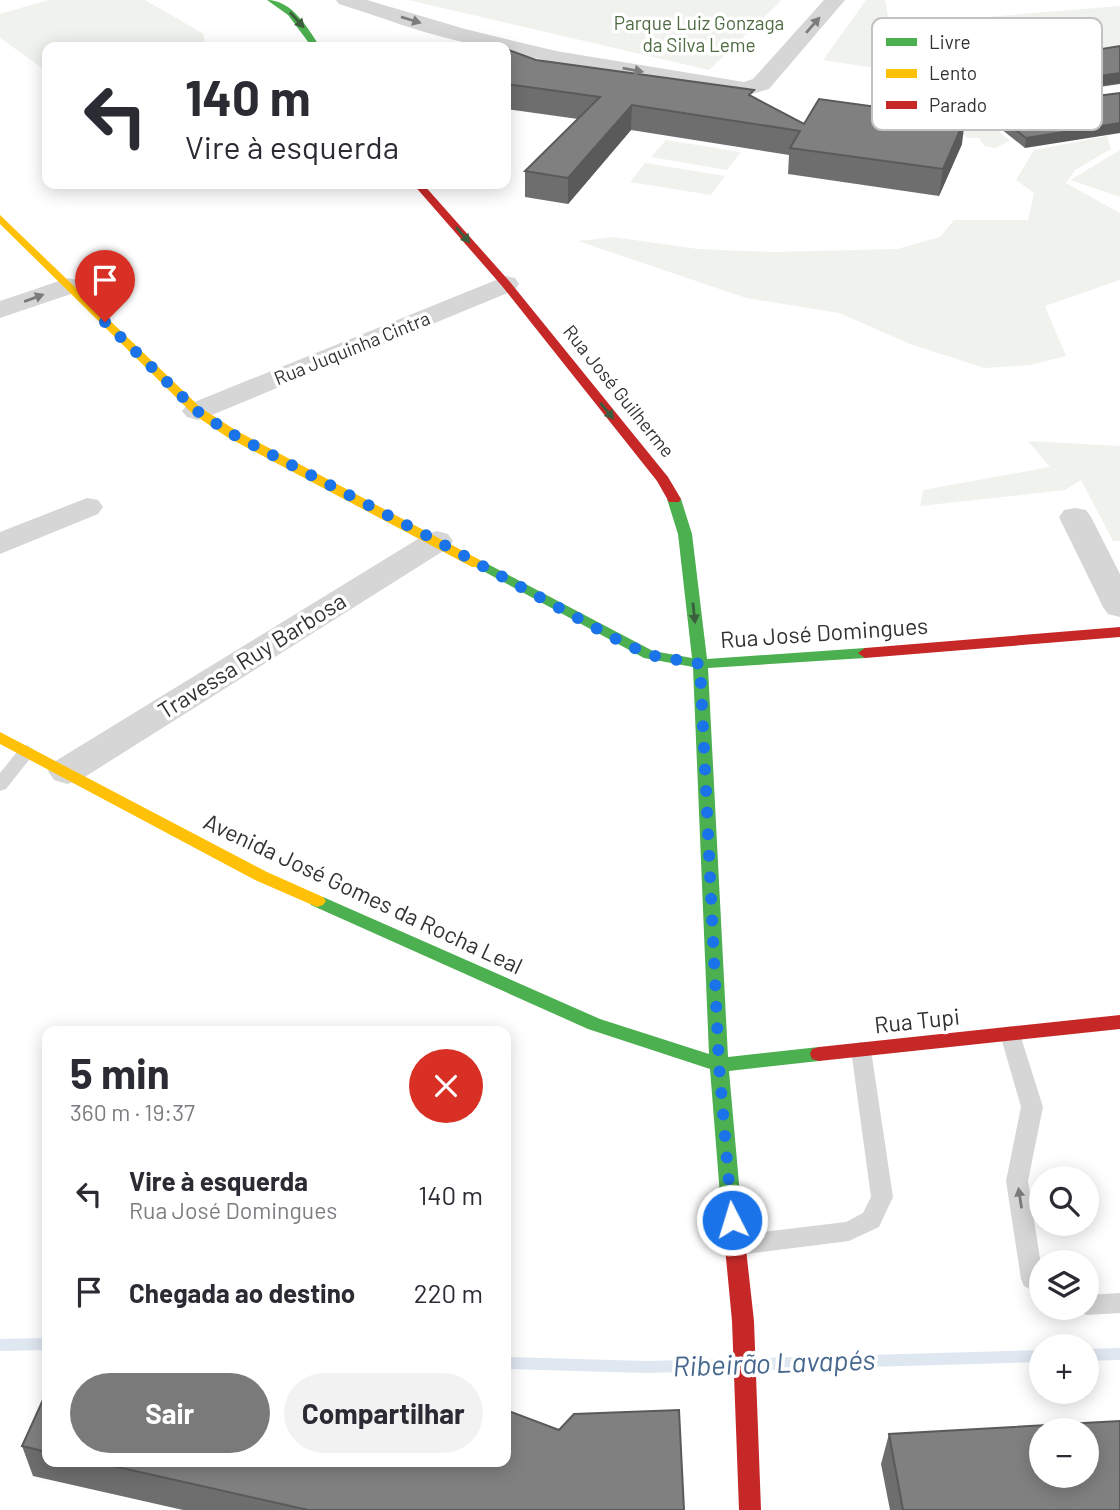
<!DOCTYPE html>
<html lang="pt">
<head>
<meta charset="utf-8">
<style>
  :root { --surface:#fff; --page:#f2f2f3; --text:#2b2b33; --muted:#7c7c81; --accent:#7a7a7a }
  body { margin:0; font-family:Barlow,sans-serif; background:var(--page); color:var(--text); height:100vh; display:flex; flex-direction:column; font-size:26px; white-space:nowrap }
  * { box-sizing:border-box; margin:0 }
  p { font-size:23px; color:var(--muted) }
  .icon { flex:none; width:38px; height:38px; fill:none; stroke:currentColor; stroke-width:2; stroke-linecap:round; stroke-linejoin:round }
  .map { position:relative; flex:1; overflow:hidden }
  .details { position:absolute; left:42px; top:1026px; width:469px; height:441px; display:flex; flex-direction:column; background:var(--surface); border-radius:14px; box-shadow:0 4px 18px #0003 }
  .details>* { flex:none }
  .top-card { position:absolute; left:42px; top:42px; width:469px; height:147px; border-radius:14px; box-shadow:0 4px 18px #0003; background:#fff; color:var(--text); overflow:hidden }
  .buttons { position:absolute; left:1029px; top:1166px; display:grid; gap:14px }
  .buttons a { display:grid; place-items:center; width:70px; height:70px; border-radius:50%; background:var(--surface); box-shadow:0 4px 18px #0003; font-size:35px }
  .pin { position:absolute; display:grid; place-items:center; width:60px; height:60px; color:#fff; margin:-72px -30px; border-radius:50% 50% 50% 0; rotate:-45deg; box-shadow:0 0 7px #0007 }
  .pin .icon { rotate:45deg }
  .me { position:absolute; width:77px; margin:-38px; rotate:355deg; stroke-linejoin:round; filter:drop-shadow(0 0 5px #0008) }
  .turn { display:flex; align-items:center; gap:24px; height:147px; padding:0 28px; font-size:32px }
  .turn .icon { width:91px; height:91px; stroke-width:2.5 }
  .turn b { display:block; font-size:49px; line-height:60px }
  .round { display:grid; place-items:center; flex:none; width:74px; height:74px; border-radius:37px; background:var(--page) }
  .headline { display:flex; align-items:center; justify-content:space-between; height:119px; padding:0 28px }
  h1 { font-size:42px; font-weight:700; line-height:52px }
  .primary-button { display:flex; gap:14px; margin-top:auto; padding:14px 28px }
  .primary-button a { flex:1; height:80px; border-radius:42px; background:var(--accent); color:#fff; font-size:28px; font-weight:700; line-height:80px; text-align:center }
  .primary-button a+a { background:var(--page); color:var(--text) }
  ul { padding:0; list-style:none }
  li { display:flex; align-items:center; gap:21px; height:98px; padding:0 28px }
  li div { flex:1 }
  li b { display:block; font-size:26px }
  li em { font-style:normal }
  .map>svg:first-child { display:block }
  .green { fill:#f0f3ed }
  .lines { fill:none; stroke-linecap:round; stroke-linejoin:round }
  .stream { fill:#dfe7f1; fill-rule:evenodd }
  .lane { fill:#d6d6d6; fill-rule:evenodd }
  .street { fill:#d6d6d6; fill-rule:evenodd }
  .fast { fill:#4caf50; fill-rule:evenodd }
  .slow { fill:#ffc107; fill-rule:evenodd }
  .jam { fill:#c62828; fill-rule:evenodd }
  .wall { fill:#6e6e6e }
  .shaded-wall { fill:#5a5a5a }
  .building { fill:#808080; stroke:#5a5a5a; stroke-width:2; fill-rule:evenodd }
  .oneway { fill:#3b5e3c }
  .oneway2 { fill:#7c7c7c }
  .route { stroke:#1a73e8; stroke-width:12; stroke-dasharray:0 21.6 }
  .labels { text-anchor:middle; stroke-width:7; stroke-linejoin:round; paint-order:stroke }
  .far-park-label { font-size:19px; fill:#4f6b43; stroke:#fff }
  .far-street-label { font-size:19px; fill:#323232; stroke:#fff }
  .street-label { font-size:23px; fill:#323232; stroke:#fff }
  .near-water-label { font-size:28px; font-style:italic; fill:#46678e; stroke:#fff }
  .key { fill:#fff; stroke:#c2c2c2; stroke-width:2 }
  .key-label { font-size:19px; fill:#323232 }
</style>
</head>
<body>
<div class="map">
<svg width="1120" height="1510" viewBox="0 0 1120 1510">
  <rect width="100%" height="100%" fill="#fff"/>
  <!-- green -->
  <path class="green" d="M48,0h97l59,34v13h-157v22l-5,-1 -42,-30v-24z
    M408,0h374l-73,70z
    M866,0h19l3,16 8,5 18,2 206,-17v48l-174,29 64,58 -15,7 -11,-2 -5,-8h-11l-61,-37 7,-12 -35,-7 2,-13 -58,-9z
    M1107,136l4,13 -36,21 -9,13 54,30v67l-75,26 21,50 -36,9 -46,3 -74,-24 -71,-31 -93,-15 -168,-57 35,-4 85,12 74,3 125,-3 43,-12 14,-17h74l6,-27 -18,-13 18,-30z
    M666,140l75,12 -14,18 -76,-13z
    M1120,150v47l-50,-17z
    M645,163l80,13 -14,19 -81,-13z
    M1028,441l92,5v95h-7l-32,-61 -16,10 -145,16 3,-16 127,-23z"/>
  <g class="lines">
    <!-- stream -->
    <path class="stream" d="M47,1338v12l-47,1v-12z
      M1120,1348v12l-33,1v-12z
      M1041,1350v12l-283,8 -5,-2 -2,-4 2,-4 5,-2z
      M506,1357l140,4 83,-2 5,2 2,4 -2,4 -5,2 -83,2 -140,-4z"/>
    <!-- lane -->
    <path class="lane" d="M27,745l9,6 -30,38 -6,2v-18l21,-26z
      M1010,1026l7,2 3,6 23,73 -15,74 13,84v30l-17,-9 -3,-7 -15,-98 15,-74 -21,-73 3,-6z
      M861,1042l7,2 3,6 22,147 -14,30 -30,14 -112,14 -8,-3 -3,-7 3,-7 8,-3 109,-13 17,-9 8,-16 -20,-147 3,-6z
      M1120,1293v20l-33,2 -8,-3 -3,-5h11v-12z"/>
    <!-- street -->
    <path class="street" d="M336,0h31l98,29 91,22 188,31 9,-3 71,-79h21l-76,89 -24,7 -189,-33 -50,-12v-4c-51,0 -118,-28 -167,-43z
      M506,276l9,2 4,6 -4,6 -308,127 -10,3 -10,-3 -5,-6 5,-6z
      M68,278l9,2 4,6 -4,6 -77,26v-17z
      M87,498l11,2 5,7 -5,7 -98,40v-22z
      M1075,508l11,2 5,7 29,57v43l-12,-3 -5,-7 -44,-90 5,-7z
      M437,531l11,3 5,7 -5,7 -368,232 -13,4 -13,-4 -6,-9 6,-9 372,-228z"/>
    <!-- fast -->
    <path class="fast" d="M267,0c25,0 41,28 53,47h-8l-24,-32z
      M674,495l7,4 11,35 15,125 158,-11 7,5 -7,5 -157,10 20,389 91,-10 7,2 2,5 -2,5 -7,2 -90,10 11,124 -3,6 -7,2 -7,-2 -3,-6 -10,-126 -122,-40 -277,-124 -3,-4 3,-4h12l277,122 109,35 -16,-387 -49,-9 -174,-94 2,-3h10l171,90 39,7 -14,-124 -11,-35z"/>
    <!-- slow -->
    <path class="slow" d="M0,215l201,193 36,23 245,130 2,3 -2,3h-10l-245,-130 -34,-23 -193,-190z
      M0,732l267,140 56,25 3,4 -3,4 -6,2 -62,-27 -255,-136z"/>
    <!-- jam -->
    <path class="jam" d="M413,184h10l87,98 158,195 13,22 -2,3h-10l-12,-21 -155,-195z
      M1120,627v10l-255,21 -7,-5 7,-5z
      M1120,1015v14l-301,32 -7,-2 -2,-5 2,-5 7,-2z
      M730,1187l7,2 3,6 14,126 7,189h-22l-7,-189 -12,-126 3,-6z"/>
  </g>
  <!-- wall -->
  <path class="wall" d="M1120,46v38l-129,19 3,3 9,2 117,-15 -95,55 -34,-27 1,-5 -43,-32 2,-10z
    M506,49l30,11 218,38 50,26 158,20 -23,52 -151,-22 1,-19 -158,-25 -63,74 -43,-7v-26l53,-52 -72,-10z
    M47,1391v70h459l178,49h-501l-150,-34 -11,-30z
    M889,1434l231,76h-230l-9,-46z"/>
  <!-- shaded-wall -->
  <path class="shaded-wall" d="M1120,73v10l-131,20 3,-11z
    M632,105l-1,25 -63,74v-26z
    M965,119l-3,25 -23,52 4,-27z
    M1120,123v10l-95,15 1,-10z"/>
  <!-- building -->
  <path class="building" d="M1120,46v27l-128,19 -3,8 5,6 9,2 117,-15v30l-94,15 -34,-27 6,-1 -47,-36z
    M506,49l30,11 218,30 -5,5 55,29 15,-25 146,20 -22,50 -153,-21 10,-17 -168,-26 -64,73 -43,-7 75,-74 -94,-13z
    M47,1391v61l-25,-6z
    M506,1410l53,20 15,-16 105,-4 5,100h-376l-217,-49h415z
    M1120,1421v89h-217l-14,-76zM1041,1430h46v45h-46z"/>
  <!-- one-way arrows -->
  <defs><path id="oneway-solid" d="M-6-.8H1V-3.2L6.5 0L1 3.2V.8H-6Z" transform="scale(1.75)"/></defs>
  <g class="oneway">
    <use href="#oneway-solid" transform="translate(297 20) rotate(48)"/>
    <use href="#oneway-solid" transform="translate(463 235) rotate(49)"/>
    <use href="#oneway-solid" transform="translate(607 411) rotate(51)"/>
    <use href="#oneway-solid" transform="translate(694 613) rotate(84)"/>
  </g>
  <g class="oneway2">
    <use href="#oneway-solid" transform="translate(411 20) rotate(17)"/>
    <use href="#oneway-solid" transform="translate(813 25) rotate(-49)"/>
    <use href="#oneway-solid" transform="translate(633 70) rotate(10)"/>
    <use href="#oneway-solid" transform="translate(34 298) rotate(-20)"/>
    <use href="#oneway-solid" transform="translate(1020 1198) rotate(-99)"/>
  </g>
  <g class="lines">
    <!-- route -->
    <path class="route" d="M105,322l92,89 35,23 205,107 177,97 35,17 51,9 19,401 13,155"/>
  </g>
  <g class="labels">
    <!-- far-park labels -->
    <g class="far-park-label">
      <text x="699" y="30">Parque Luiz Gonzaga<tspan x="699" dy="22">da Silva Leme</tspan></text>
    </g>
    <!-- far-street labels -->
    <g class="far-street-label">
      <text transform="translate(352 348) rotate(-22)" y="7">Rua Juquinha Cintra</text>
      <text transform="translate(619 391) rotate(51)" y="7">Rua José Guilherme</text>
    </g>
    <!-- street labels -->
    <g class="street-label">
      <text transform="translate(824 633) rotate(-4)" y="8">Rua José Domingues</text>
      <text transform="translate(252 656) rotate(-32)" y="8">Travessa Ruy Barbosa</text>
      <text transform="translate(363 894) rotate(25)" y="8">Avenida José Gomes da Rocha Leal</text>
      <text transform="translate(917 1021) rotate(-6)" y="8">Rua Tupi</text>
    </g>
    <!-- near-water labels -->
    <g class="near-water-label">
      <text transform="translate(774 1363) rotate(-2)" y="10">Ribeirão Lavapés</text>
    </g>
  </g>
  <!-- legend -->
  <rect x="872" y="18" width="230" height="112" rx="10" class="key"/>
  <rect x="886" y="38" width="31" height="8" fill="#4caf50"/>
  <rect x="886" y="69" width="31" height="9" fill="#ffc107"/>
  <rect x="886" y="101" width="31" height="8" fill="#c62828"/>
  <g class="key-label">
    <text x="929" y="49">Livre</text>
    <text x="929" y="80">Lento</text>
    <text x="929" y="112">Parado</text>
  </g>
</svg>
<div class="buttons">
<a><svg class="icon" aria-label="search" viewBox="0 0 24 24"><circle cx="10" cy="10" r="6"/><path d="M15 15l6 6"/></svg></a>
<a><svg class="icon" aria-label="layers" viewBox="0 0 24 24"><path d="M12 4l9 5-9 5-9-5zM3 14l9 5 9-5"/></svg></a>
<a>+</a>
<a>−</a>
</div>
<div class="pin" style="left:105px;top:322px;background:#d93025"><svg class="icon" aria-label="arrive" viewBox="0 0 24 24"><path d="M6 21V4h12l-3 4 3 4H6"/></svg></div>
<svg class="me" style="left:732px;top:1220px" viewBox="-20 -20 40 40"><circle r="17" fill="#1a73e8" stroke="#fff" stroke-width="3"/><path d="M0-11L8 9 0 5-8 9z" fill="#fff"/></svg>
<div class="top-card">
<div class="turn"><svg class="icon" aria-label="left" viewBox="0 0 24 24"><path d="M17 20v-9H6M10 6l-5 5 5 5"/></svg><div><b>140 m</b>Vire à esquerda</div></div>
</div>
<section class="details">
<div class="headline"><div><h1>5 min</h1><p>360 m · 19:37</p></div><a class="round" style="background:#d93025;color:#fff"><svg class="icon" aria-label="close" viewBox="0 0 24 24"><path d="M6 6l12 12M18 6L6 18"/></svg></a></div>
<ul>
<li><svg class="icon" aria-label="left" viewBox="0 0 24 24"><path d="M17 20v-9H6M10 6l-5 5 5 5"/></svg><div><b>Vire à esquerda</b><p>Rua José Domingues</p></div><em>140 m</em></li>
<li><svg class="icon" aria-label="arrive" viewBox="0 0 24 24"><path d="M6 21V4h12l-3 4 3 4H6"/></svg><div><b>Chegada ao destino</b></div><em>220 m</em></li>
</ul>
<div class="primary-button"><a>Sair</a><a>Compartilhar</a></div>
</section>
</div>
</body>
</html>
